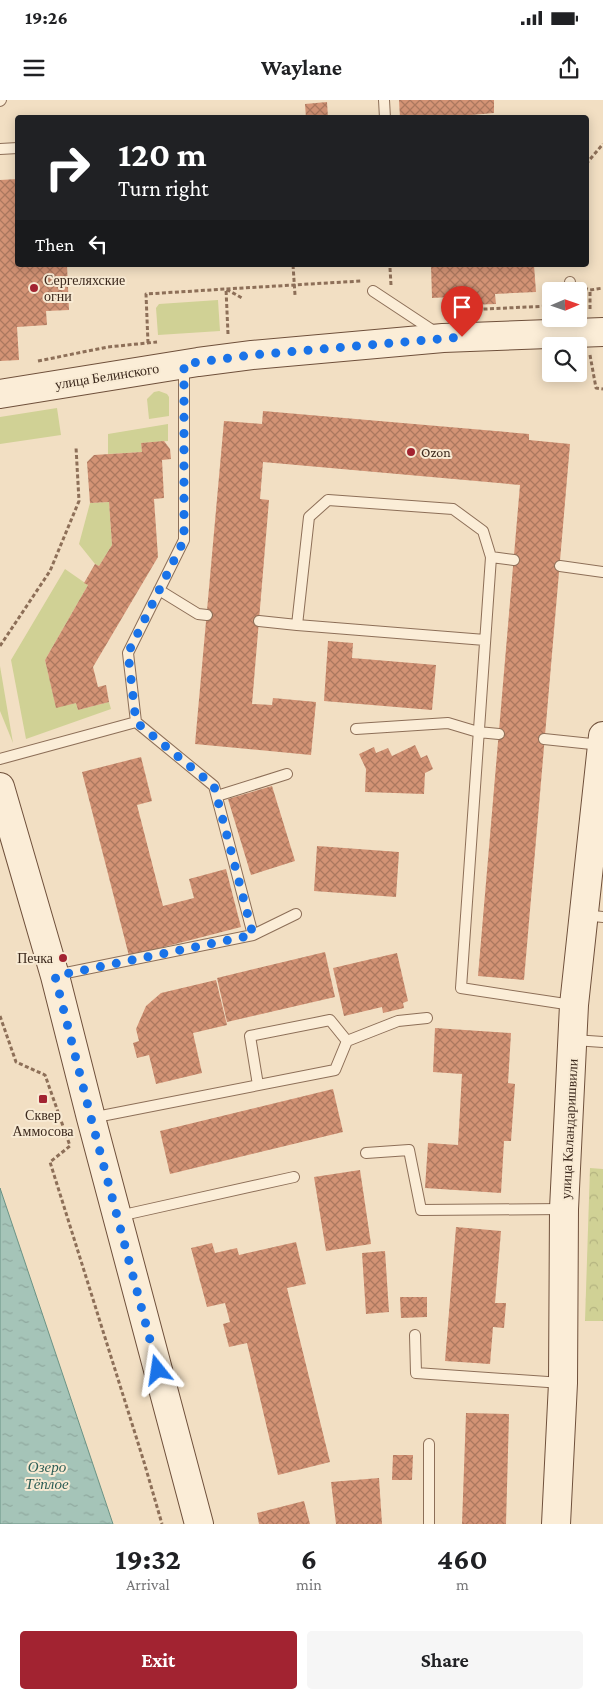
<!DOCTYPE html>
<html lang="en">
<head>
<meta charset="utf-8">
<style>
  :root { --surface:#fff; --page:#f6f6f6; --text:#202124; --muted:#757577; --accent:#a22331 }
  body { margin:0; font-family:"Crimson Pro",serif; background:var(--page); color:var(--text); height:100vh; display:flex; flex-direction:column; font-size:19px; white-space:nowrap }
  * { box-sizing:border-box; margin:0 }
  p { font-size:16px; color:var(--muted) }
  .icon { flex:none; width:28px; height:28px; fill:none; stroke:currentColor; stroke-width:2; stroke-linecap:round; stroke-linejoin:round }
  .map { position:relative; height:1424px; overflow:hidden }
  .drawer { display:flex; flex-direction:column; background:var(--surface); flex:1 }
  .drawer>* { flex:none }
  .top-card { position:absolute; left:15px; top:15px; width:574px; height:152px; border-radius:5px; box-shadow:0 2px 12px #0003; background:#202124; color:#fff; overflow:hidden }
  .needle { width:32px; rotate:88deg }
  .fabs { position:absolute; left:542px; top:182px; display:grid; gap:10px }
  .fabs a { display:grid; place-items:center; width:45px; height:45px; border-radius:5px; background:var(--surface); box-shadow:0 2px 12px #0003; font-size:25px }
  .pin { position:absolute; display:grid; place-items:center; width:42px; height:42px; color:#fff; margin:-51px -21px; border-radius:50% 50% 50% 0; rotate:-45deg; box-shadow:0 0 5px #0007 }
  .pin .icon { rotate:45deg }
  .me { position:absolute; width:55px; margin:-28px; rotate:345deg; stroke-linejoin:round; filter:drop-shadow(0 0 4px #0008) }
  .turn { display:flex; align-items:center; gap:18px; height:105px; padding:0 20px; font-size:22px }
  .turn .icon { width:65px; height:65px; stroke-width:2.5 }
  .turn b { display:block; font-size:35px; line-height:42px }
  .then { display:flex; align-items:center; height:48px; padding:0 20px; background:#0003; gap:10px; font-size:19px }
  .eta { display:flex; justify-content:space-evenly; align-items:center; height:85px; text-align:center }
  .eta b { font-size:30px; font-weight:700; line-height:35px }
  .cta { display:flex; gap:10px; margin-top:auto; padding:10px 20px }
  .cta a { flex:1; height:58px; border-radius:5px; background:var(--accent); color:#fff; font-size:20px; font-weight:700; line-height:58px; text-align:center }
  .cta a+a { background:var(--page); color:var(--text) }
  .status { display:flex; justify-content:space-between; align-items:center; height:35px; padding:0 25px; background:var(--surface); direction:ltr }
  .status svg { height:14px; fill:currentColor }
  header { display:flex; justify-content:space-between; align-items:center; height:65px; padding:0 20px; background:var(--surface); font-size:22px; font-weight:700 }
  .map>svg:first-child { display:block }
  .grass { fill:#d0d195 }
  .park { fill:url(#park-crowns) }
  .water { fill:url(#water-ripples); stroke:#6b9385 }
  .building { fill:url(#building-cross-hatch) }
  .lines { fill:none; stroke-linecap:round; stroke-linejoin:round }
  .lane-casing { stroke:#8d6f58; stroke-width:12 }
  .secondary-casing { stroke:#6f503b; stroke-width:30 }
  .path { stroke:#8d6f58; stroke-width:3; stroke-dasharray:4 2.5; stroke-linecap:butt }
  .lane { stroke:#fbedd7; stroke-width:10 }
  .secondary { stroke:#fbedd7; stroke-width:28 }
  .route { stroke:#1a73e8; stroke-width:9; stroke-dasharray:0 16.2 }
  .poi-dot { fill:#a22331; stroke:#f8ead3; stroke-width:2 }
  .labels { text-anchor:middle; stroke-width:4; stroke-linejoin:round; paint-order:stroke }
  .poi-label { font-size:14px; fill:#3c291d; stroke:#f8ead3; text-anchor:start }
  .street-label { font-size:14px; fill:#3c291d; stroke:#f8ead3 }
  .water-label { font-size:15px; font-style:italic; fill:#2b5d55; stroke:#f8ead3 }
</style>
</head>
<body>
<div class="status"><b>19:26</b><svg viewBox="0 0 49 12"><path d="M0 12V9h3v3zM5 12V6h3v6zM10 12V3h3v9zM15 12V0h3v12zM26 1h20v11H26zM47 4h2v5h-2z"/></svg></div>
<header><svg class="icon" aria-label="menu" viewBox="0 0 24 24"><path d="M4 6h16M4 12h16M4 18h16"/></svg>Waylane<svg class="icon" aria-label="share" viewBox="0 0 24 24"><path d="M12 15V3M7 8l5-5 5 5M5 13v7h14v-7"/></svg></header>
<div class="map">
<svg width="603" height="1424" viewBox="0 0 603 1424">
  <defs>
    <pattern id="park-crowns" width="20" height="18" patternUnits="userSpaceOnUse" patternTransform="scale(1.25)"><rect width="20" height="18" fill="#d0d195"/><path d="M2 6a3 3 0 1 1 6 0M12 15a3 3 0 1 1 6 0" fill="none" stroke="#b4b380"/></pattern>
    <pattern id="water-ripples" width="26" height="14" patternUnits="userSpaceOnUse" patternTransform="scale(1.25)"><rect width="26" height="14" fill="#a5c4b8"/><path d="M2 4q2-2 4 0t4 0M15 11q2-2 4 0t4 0" fill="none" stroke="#8fa89e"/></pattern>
    <pattern id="building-cross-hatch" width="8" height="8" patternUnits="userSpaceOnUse" patternTransform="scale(1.25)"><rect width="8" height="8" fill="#d39375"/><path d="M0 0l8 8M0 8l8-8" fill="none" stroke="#ac785f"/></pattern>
  </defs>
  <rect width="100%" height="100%" fill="#f2dfc3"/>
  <!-- grass -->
  <path class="grass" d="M218,200l2,31 -62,4 -2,-27 3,-4z
    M159,291l8,3 2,3v19l-20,3 -2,-20 7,-7z
    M57,308l4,27 -61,9v-27z
    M168,324v17l-27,2 1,9 -34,2v-20z
    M109,402l3,43 -13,21 -4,-2 -16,-20 11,-41z
    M65,469l23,16 -43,75 11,47 20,-4 2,7 31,-8 2,7 -85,30 -15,-79z
    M0,566l13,77 -13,-32z"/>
  <!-- park -->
  <path class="park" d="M590,1068l13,1v152h-18z"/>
  <!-- water -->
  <path class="water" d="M0,1088l113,336h-113z"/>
  <!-- building -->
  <path class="building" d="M399,0h95v13l-56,5h-38z
    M327,2l1,16h-22l-1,-14z
    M18,79v86h49l2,45 -23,1 1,14 -30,2 2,33 -19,1v-181z
    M431,165h103l2,27 -41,2 1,10 -28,1v-9l-36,2z
    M263,311l266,23v6l41,4 -46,536 -46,-4 42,-491 -257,-23 -3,37 9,1 -17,204 20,1 1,-7 43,4 -5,53 -116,-11 29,-323 38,3z
    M164,341l6,8 1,10 -9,1 2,38 -10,1 4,58 -65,110 5,20 8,-2 3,17 -31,8 -2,-7 -20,5 -11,-48 43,-75 -4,-2 11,-19 4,2 13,-21 -3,-43 -19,1 -3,-41 7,-7 48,-3 -1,-9z
    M328,541l25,2 -1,15 84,7 -4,45 -108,-9z
    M415,645l6,13 6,-3 6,14 -8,4 -1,21 -59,-2 1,-23 -7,-15 15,-7 2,6 12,-5 4,8z
    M141,657l11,44 -15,4 26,101 31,-8 -5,-19 37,-10 15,58 -112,29 -47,-184z
    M272,686l23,75 -44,14 -23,-76z
    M317,746l82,6 -3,45 -82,-6z
    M325,852l10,45 -108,25 -10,-44z
    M397,853l11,48 -5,2 1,5 -21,5 -1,-6 -38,9 -11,-48z
    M216,880l11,45 -34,8 9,40 -46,11 -7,-29 -12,3 -4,-15 6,-2 -3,-12 10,-23 15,-13z
    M435,928l76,5 -3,50 7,1 -4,57h-7l-3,52 -76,-5 3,-45 30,2 4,-71 -29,-2z
    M333,989l10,43 -173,42 -10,-43z
    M360,1070l11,74 -45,7 -12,-74z
    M456,1127l45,4 -6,72h11l-2,25 -11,-1 -3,37 -45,-3z
    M296,1142l10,42 -19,4 43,174 -52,13 -31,-132 -18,4 -6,-23 7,-2 -5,-19 -18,4 -16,-59 21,-5 3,10 22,-5 2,7z
    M385,1151l4,61 -23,2 -4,-61z
    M400,1197h27v20l-26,1z
    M466,1313l43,1 -3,110h-44z
    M393,1355h20l-1,25h-20z
    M379,1378l3,46h-46l-5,-42z
    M304,1401l6,23h-51l-2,-11z"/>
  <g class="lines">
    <!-- lane casing -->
    <g class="lane-casing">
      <path id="lane" d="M384,0l1,18
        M0,1l1,-1
        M0,49l18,-1
        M373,191l62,41
        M570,191v-9
        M184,265v175l-56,113 8,69 78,64 39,149
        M491,457l23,3
        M560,466l43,6
        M159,490l39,24 9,1
        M259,521l38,4 12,-108 19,-17 125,9 30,22 8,26 -30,431 111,17
        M297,525l188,15
        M356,629l92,-6 30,9 21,2
        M544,639l57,6
        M0,659l136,-37
        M217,696l70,-22
        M584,815l19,2
        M56,875l197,-40 43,-21
        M574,940l29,2
        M258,985l-8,-49 80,-16 17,21
        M91,1018l244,-48 12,-29 51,-20 29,-3
        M366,1053l43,-3 12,60 142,-1
        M119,1116l175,-39
        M415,1235l1,38 146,10
        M429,1424v-80"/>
    </g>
    <!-- secondary casing -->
    <g class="secondary-casing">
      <path id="secondary" d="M0,294l198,-32 54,-7 191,-17 160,-6
        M0,687l55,189 36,142 108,406
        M556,1424l7,-141 1,-174 10,-204 29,-269"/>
    </g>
    <!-- path -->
    <path class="path" d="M586,64l17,-20
      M293,165l2,30
      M390,168l1,17
      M584,188l6,2 13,-2
      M590,209v-19
      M464,210l85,-4 2,-3
      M449,211l-1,-9 20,-1
      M228,234l-2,-45 135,-8
      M148,243l-2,-49 80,-5 16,9
      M590,255l6,33 7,1
      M38,261l70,-14 49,-5
      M0,546l50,-75 29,-70 -3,-54
      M0,916l16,46 29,13 25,71 -20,16 94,300 18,62"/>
    <!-- lane -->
    <use href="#lane" class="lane"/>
    <!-- secondary -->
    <use href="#secondary" class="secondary"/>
  </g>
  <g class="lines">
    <!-- route -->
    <path class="route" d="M158,1270l-67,-252 -36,-142 198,-41 -39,-149 -78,-64 -8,-69 56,-113v-176l68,-9 210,-18"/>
  </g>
  <!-- markers -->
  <g class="poi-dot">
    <circle cx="34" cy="188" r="5"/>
    <circle cx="411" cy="352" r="5"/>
    <circle cx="63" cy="858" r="5"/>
    <rect x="38" y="994" width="10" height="10" rx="2.5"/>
  </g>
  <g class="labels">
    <!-- poi labels -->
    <g class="poi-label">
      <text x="44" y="185">Сергеляхские<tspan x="44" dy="16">огни</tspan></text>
      <text x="421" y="357">Ozon</text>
      <text x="53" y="863" text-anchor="end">Печка</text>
      <text x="43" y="1020" text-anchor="middle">Сквер<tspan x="43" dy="16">Аммосова</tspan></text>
    </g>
    <!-- street labels -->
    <g class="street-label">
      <text transform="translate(107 276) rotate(-9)" y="5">улица Белинского</text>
      <text transform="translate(569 1029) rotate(-87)" y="5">улица Каландаришвили</text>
    </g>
    <!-- water labels -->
    <g class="water-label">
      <text x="47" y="1372">Озеро<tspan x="47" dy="17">Тёплое</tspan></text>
    </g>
  </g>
</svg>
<div class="fabs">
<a><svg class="needle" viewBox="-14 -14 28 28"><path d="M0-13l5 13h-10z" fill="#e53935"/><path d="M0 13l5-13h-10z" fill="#757577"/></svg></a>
<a><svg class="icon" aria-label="search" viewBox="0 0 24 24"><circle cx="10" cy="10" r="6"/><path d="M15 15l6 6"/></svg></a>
</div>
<div class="pin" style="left:462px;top:237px;background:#d93025"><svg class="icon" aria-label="arrive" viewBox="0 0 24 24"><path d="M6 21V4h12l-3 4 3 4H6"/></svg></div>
<svg class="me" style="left:158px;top:1270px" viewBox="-20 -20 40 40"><path d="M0-17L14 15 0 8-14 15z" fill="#1a73e8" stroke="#fff" stroke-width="4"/></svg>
<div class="top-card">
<div class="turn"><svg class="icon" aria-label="right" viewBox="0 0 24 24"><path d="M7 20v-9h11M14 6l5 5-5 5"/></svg><div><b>120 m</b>Turn right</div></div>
<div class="then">Then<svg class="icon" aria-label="left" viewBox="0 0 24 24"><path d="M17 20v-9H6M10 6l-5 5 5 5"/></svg></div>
</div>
</div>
<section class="drawer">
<div class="eta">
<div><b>19:32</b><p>Arrival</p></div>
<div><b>6</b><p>min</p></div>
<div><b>460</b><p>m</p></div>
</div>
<div class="cta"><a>Exit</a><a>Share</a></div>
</section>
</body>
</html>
